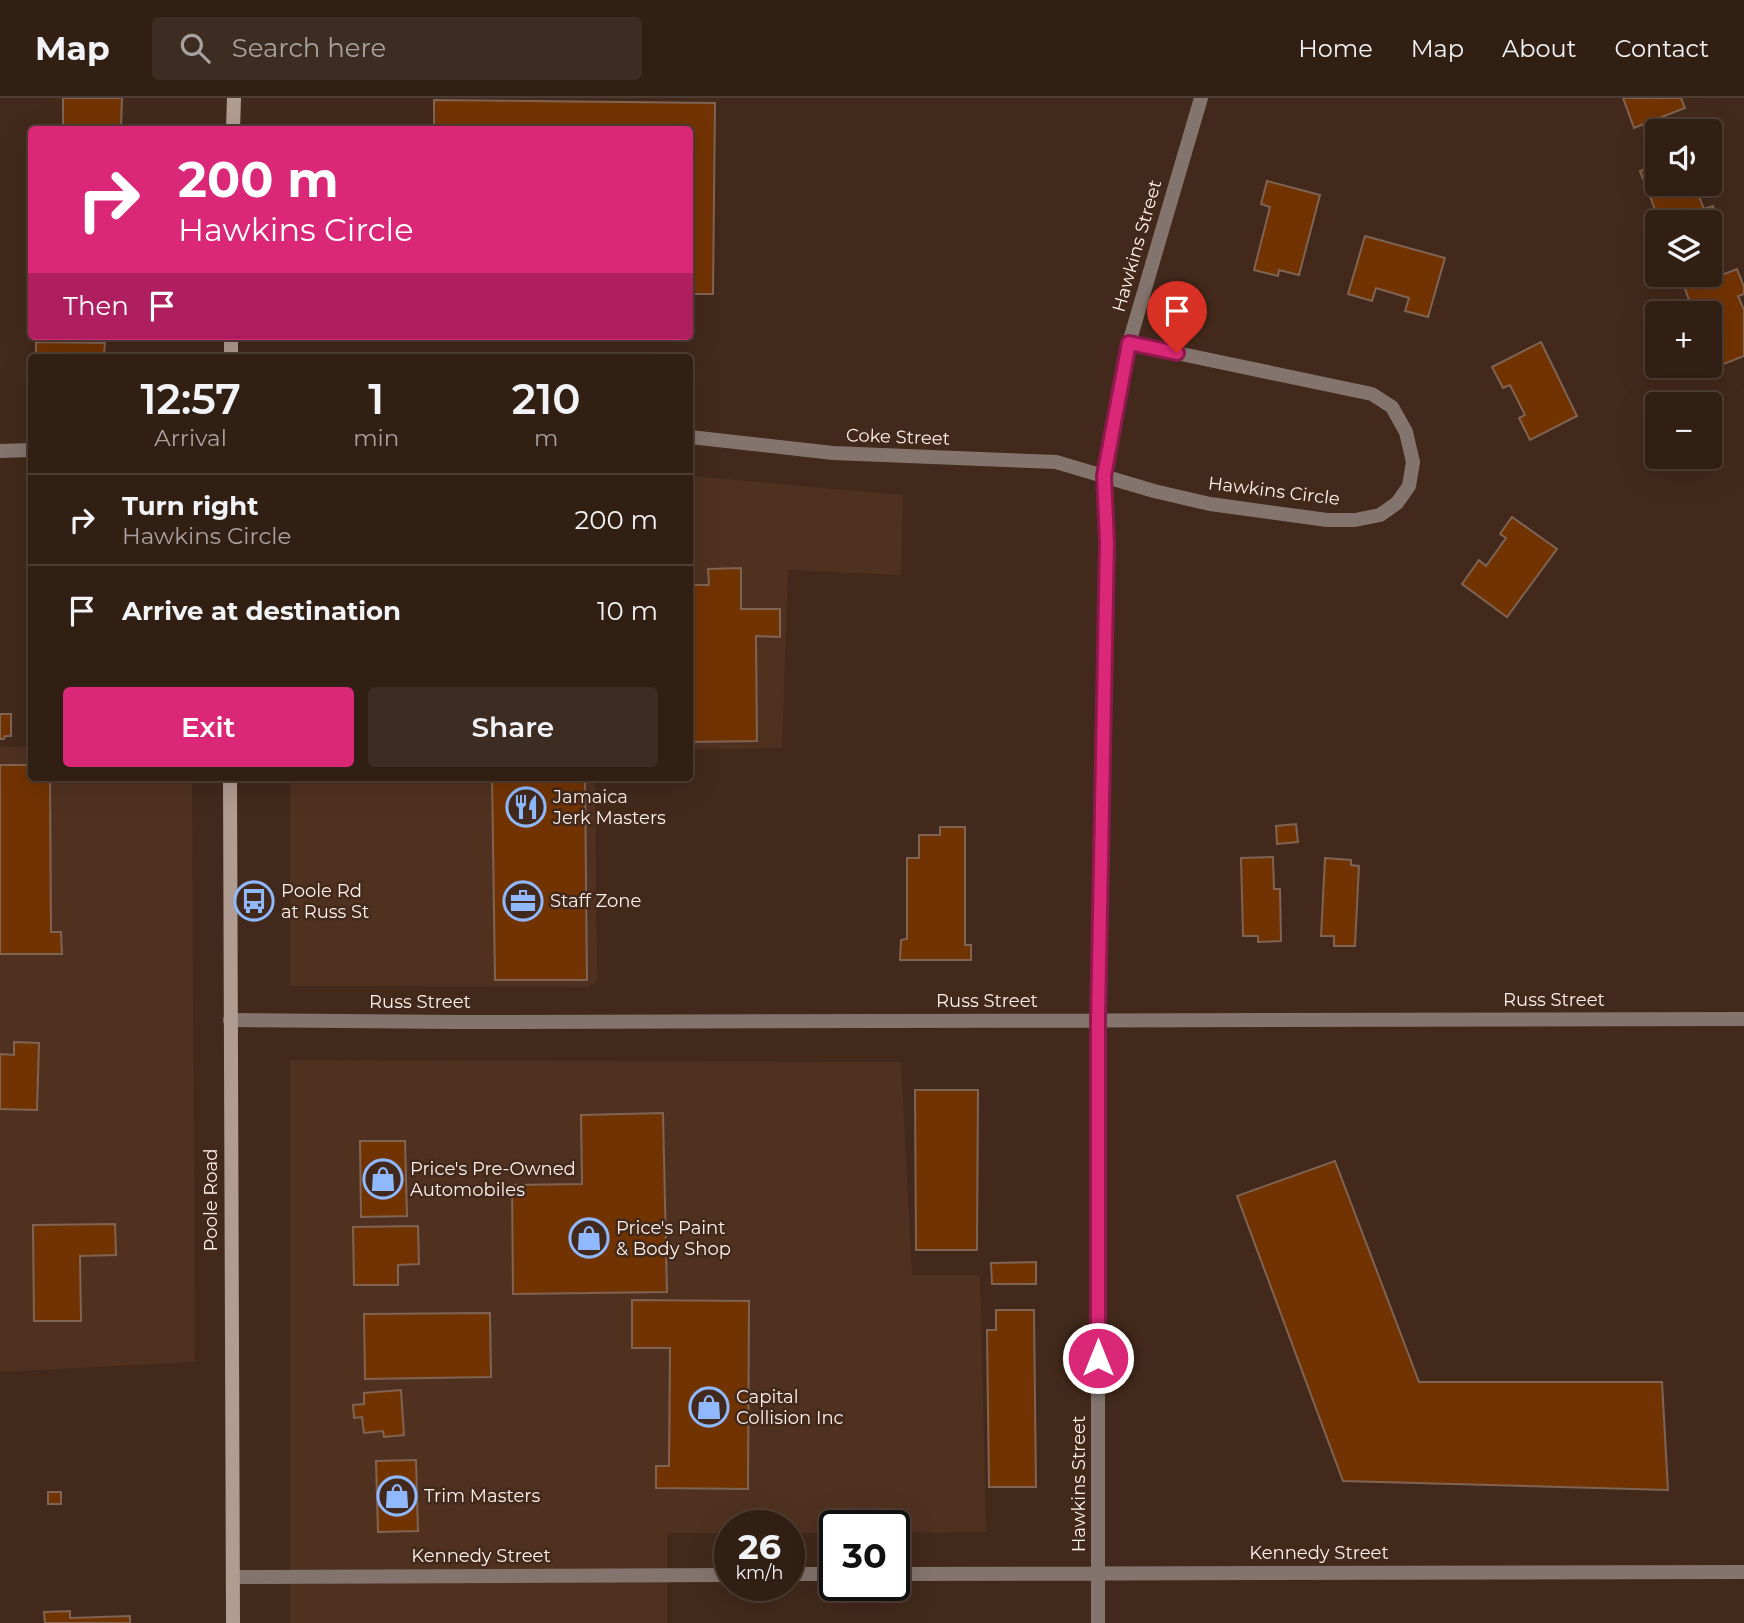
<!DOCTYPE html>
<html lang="en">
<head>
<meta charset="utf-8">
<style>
  :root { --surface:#321f14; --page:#3d2c22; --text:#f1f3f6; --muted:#a8a2a0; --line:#4d3d34; --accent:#db2777 }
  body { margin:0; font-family:Montserrat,sans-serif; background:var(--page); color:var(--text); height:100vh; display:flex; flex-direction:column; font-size:26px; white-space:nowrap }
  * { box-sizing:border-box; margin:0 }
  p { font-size:23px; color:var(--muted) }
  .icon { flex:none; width:38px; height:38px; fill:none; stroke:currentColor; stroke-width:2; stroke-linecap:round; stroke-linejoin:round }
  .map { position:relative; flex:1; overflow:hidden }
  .drawer { position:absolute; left:28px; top:256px; width:665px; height:427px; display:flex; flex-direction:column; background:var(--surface); border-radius:7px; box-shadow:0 7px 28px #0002,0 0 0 2px var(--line) }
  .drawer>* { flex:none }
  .guide { position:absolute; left:28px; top:28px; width:665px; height:214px; border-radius:7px; box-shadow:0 7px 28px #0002,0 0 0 2px var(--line); background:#db2777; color:#fff; overflow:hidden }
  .fabs { position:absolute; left:1645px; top:21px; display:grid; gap:14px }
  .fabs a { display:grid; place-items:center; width:77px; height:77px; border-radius:7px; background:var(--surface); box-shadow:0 7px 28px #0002,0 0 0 2px var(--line); font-size:35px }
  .speed { position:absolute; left:714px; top:1412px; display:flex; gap:14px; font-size:35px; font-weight:700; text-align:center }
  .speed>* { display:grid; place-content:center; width:91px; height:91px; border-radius:50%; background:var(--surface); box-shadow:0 7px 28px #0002,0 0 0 2px var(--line); line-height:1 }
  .speed small { font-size:18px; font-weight:400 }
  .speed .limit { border:4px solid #111; border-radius:10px; background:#fff; color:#111 }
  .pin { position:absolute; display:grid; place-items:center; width:60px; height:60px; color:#fff; margin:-72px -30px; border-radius:50% 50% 50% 0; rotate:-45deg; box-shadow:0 0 7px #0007 }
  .pin .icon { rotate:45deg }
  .me { position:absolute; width:77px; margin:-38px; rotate:0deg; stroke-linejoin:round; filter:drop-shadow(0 0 5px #0008) }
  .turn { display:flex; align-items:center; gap:24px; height:147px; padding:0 35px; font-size:32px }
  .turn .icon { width:91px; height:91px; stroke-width:2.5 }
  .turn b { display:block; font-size:49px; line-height:60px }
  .then { display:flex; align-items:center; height:66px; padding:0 35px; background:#0003; gap:14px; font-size:26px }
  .eta { display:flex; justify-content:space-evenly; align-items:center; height:119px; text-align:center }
  .eta b { font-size:42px; font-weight:600; line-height:49px }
  .cta { display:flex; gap:14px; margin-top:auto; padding:14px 35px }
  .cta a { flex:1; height:80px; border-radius:7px; background:var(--accent); color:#fff; font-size:28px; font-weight:600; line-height:80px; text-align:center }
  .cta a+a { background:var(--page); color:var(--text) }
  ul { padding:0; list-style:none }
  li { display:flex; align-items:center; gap:21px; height:91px; padding:0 35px; border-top:2px solid var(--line) }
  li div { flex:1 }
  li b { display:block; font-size:26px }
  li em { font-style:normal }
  header { display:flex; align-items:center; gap:42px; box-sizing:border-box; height:98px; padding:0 35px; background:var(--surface); border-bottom:2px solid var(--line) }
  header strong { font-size:33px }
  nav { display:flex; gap:38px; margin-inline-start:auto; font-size:24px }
  .search { width:490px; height:63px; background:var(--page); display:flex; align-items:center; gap:18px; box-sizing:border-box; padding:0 24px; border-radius:7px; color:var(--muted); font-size:26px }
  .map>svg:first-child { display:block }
  .built { fill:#503120 }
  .building { fill:#723303; stroke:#7f6353; stroke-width:2 }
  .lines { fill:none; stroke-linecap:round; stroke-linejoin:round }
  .street { stroke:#83756e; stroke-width:14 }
  .secondary { stroke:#b19c91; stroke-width:14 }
  .route-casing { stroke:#8e194d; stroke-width:18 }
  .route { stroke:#db2777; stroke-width:12 }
  .labels { text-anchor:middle; stroke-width:5; stroke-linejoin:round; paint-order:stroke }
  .street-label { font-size:18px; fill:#fef1ea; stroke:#42291b }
  .poi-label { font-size:18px; fill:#fef1ea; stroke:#42291b; text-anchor:start }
</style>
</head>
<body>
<header>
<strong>Map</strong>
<div class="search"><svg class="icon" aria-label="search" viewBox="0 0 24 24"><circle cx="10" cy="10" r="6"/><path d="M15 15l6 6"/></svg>Search here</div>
<nav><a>Home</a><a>Map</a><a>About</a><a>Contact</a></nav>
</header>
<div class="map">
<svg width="1744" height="1525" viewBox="0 0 1744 1525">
  <rect width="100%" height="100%" fill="#42291b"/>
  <!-- built -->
  <path class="built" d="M690,378l213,19 -2,80 -113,-5 -6,178 -92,1z
    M0,649h31l1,30h160l3,585 -195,10z
    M290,679h305l2,205 -10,5 -297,-1z
    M290,962l611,2 11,213h68l6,257 -92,1v-7h-59v7h-46v-7h-59v7h-63v90h-377z"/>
  <!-- building -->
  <path class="building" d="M63,0h59l-1,28 -58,-1z
    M1623,0h58l4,10 -51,20z
    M434,2l281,3 -2,191h-23v-164h-256z
    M1657,66v20h37l10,25 9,-3 9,23 -12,4v-11h-50l-20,-51z
    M1267,83l53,14 -21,80 -20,-5 -1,6 -24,-6 16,-63 -9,-3z
    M1365,138l80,22 -17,59 -23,-6 4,-13 -33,-10 -4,13 -24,-7z
    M1737,171l7,18v7l-6,2 6,14v46l-28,11 -6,-14v-40h-16l-9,-24z
    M36,244l69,1 -1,11h7v3h-75z
    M1541,244l36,74 -47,24 -11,-22 6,-3 -15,-30 -7,3 -11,-21z
    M1512,419l45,32 -50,68 -45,-33 17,-24 7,6 20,-28 -6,-4z
    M741,470v41h39v28l-24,-1 1,105 -67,1v-170h4v13h15l-1,-16z
    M0,616h11v22h-6l-1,3h-4z
    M0,667h32v12h18l1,155h10l1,22h-62z
    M492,679h93l2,203h-92z
    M1296,726l2,18 -21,2 -1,-18z
    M940,729h25v118h6v15h-71l1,-20 6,-1v-81h12v-23h21z
    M1273,759l1,32h6l1,52 -23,1v-6h-15l-2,-78z
    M1325,760l26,2v5l8,1 -4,80h-21v-10h-13z
    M14,944l25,1 -2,67 -37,-1v-55l14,1z
    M915,992h63l-1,160h-61z
    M663,1015l4,179 -154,2 -1,-109 70,-1 -1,-69z
    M360,1043h45l2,75 -46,1z
    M1335,1063l84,221h243l6,108 -325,-9 -106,-285z
    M115,1126l1,31 -36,1 1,65h-47l-1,-96z
    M418,1128l1,38 -21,1v20h-44l-1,-58z
    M1036,1164v22h-44l-1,-21z
    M632,1202l117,1 -1,188 -92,-1v-22h13l1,-118h-38z
    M996,1212h38l2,177h-47l-2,-157h9z
    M490,1215l1,64 -126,2 -1,-65z
    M401,1292l3,45 -20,2 -1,-6 -19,2 -2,-16 -8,1 -1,-13 11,-1v-11z
    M416,1362l2,71 -40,1 -2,-71z
    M48,1394h13v12h-13z
    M70,1513v7l60,-2v7h-85l-1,-11z"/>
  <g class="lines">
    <!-- street -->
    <path class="street" d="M690,339l143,16 223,9 98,29 56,13 117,16h28l25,-5 17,-12 12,-17 4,-24 -7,-30 -14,-25 -20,-13 -243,-51
      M0,353l32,-1
      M230,922l229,2 1285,-3
      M789,1476h46
      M894,1476l850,-2
      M233,1479l497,-2
      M1098,1525v-603l9,-478 -3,-66 25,-133 72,-245"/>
    <!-- secondary -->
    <path class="secondary" d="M233,32l1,-32
      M231,259v-21
      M230,679l3,846"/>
  </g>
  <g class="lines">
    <!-- route casing -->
    <g class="route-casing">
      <path id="route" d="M1098,1260v-338l9,-478 -3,-66 25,-133 48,10"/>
    </g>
    <!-- route -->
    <use href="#route" class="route"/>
  </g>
  <!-- icons -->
  <defs>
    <g id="restaurant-ring" transform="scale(2.0125)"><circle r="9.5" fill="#42291b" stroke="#8fb8fd" stroke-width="1.5"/><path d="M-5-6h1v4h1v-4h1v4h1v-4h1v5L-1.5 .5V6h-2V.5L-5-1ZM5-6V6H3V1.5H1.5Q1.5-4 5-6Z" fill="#8fb8fd"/></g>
    <g id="bus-ring" transform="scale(2.0125)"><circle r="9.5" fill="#42291b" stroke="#8fb8fd" stroke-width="1.5"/><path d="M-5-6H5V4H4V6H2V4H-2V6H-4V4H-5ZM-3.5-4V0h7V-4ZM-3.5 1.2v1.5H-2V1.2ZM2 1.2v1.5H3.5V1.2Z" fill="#8fb8fd"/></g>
    <g id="office-ring" transform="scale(2.0125)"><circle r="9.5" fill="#42291b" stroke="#8fb8fd" stroke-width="1.5"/><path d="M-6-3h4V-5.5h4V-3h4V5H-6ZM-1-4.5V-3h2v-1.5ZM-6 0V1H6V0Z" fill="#8fb8fd"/></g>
    <g id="shop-ring" transform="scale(2.0125)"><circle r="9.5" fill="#42291b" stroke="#8fb8fd" stroke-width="1.5"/><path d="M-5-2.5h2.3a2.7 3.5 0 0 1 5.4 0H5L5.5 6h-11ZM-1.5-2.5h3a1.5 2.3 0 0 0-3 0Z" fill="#8fb8fd"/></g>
  </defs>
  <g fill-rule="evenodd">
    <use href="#restaurant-ring" x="526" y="709"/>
    <use href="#bus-ring" x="254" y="803"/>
    <use href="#office-ring" x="523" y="803"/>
    <use href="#shop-ring" x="383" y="1081"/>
    <use href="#shop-ring" x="589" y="1140"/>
    <use href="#shop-ring" x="709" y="1309"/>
    <use href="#shop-ring" x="397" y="1398"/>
  </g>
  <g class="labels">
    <!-- street labels -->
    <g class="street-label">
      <text transform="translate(1137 148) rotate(-74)" y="6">Hawkins Street</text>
      <text transform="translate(898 339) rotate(2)" y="6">Coke Street</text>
      <text transform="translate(1274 393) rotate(7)" y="6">Hawkins Circle</text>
      <text x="1554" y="908">Russ Street</text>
      <text x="987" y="909">Russ Street</text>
      <text x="420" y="910">Russ Street</text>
      <text transform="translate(211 1102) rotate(-90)" y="6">Poole Road</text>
      <text transform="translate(1079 1386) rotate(-90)" y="6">Hawkins Street</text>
      <text x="1319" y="1461">Kennedy Street</text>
      <text x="481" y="1464">Kennedy Street</text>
    </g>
    <!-- poi labels -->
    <g class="poi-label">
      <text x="553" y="705">Jamaica<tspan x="553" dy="21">Jerk Masters</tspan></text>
      <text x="281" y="799">Poole Rd<tspan x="281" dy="21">at Russ St</tspan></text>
      <text x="550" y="809">Staff Zone</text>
      <text x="410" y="1077">Price's Pre-Owned<tspan x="410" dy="21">Automobiles</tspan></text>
      <text x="616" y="1136">Price's Paint<tspan x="616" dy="21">&amp; Body Shop</tspan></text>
      <text x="736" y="1305">Capital<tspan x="736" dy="21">Collision Inc</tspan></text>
      <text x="424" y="1404">Trim Masters</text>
    </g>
  </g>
</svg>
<div class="fabs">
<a><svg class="icon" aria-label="sound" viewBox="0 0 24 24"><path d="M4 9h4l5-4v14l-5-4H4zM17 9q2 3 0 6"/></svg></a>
<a><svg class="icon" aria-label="layers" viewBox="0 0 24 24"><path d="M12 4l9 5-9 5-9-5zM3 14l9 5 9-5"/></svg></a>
<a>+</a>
<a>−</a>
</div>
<div class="speed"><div>26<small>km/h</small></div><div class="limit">30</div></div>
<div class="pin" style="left:1177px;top:255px;background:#d93025"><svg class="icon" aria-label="arrive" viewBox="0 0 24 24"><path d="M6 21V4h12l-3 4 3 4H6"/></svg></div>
<svg class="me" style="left:1098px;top:1260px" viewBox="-20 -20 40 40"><circle r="17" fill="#db2777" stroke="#fff" stroke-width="3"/><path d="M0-11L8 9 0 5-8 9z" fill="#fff"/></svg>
<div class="guide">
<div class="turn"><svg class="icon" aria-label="right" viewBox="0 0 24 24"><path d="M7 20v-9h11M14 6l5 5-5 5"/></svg><div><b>200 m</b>Hawkins Circle</div></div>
<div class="then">Then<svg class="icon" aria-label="arrive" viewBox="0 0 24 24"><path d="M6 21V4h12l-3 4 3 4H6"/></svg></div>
</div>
<section class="drawer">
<div class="eta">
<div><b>12:57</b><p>Arrival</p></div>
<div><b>1</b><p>min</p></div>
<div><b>210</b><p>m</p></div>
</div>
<ul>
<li><svg class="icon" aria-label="right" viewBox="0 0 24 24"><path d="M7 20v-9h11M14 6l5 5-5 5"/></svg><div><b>Turn right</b><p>Hawkins Circle</p></div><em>200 m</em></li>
<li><svg class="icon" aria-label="arrive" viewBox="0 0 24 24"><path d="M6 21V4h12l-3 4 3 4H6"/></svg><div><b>Arrive at destination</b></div><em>10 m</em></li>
</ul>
<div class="cta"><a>Exit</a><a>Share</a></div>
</section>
</div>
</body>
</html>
